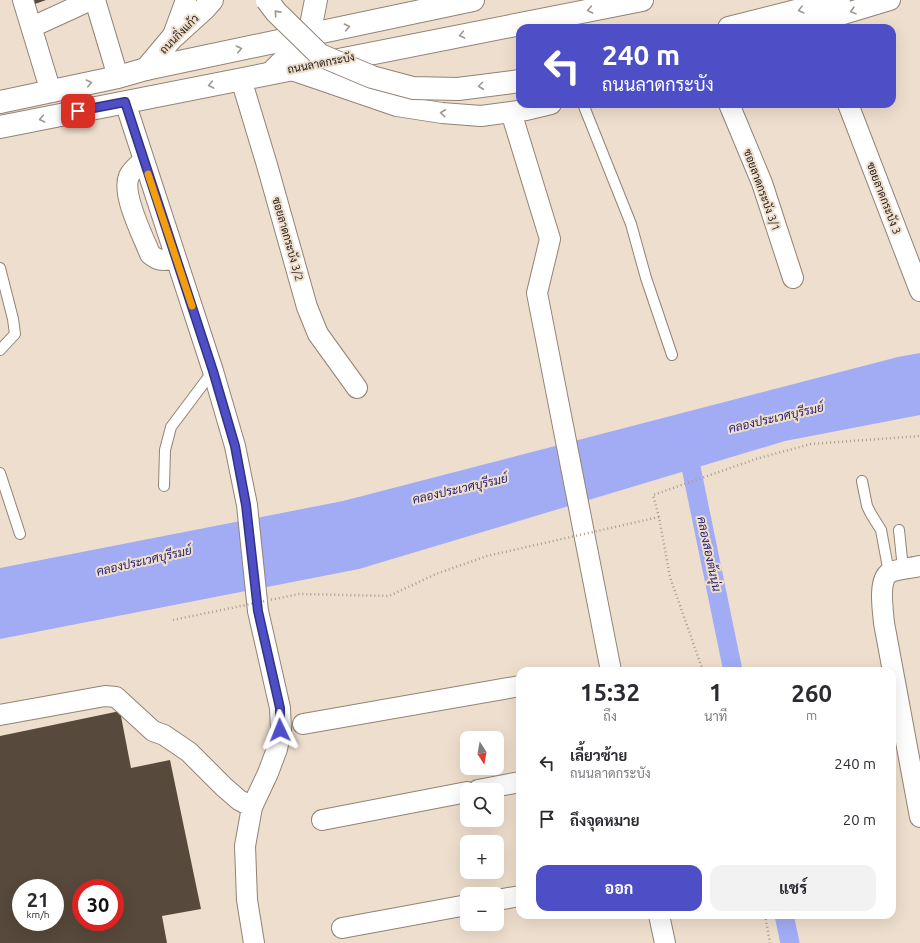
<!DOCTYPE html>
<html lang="th">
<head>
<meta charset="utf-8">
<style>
  :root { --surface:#fff; --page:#f2f2f3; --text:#2b2b33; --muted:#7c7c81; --accent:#4e4fc6 }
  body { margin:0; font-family:Ubuntu,Sarabun,sans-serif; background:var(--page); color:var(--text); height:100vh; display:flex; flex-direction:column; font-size:15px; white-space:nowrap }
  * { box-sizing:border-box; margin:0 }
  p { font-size:13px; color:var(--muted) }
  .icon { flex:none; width:22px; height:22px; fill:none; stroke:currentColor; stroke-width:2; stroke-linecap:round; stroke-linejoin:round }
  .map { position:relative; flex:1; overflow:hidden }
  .drawer { position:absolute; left:516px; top:667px; width:380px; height:252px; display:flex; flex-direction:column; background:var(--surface); border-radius:12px; box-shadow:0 4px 16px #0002 }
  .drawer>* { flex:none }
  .banner { position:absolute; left:516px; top:24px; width:380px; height:84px; border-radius:12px; box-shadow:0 4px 16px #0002; background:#4e4fc6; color:#fff; overflow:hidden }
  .needle { width:26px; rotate:169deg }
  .buttons { position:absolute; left:460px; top:731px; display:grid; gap:8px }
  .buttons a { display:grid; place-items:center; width:44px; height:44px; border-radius:8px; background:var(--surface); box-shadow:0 4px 16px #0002; font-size:20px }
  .speed { position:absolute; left:12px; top:879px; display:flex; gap:8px; font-size:20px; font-weight:700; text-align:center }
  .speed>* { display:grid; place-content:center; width:52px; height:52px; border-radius:50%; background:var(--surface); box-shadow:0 4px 16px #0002; line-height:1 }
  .speed small { font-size:10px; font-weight:400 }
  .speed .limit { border:6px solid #d22; background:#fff; color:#111 }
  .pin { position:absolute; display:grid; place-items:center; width:34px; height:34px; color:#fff; margin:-17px; border-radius:8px; box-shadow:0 2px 6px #0006 }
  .me { position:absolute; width:44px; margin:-22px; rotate:358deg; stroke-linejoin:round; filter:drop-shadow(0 0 3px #0008) }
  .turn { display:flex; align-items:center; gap:14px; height:84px; padding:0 20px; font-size:18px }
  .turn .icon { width:52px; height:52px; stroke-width:2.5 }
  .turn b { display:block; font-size:28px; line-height:34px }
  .eta { display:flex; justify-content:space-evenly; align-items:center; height:68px; text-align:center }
  .eta b { font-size:24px; font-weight:700; line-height:28px }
  .button { display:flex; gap:8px; margin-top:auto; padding:8px 20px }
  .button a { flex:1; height:46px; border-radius:12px; background:var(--accent); color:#fff; font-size:16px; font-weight:700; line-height:46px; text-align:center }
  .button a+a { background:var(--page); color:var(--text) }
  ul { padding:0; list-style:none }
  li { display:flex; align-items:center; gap:12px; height:56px; padding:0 20px }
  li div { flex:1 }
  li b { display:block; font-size:15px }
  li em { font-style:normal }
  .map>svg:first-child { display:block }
  .water { fill:#a1acf5 }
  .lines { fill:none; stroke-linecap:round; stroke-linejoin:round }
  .canal { stroke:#a1acf5; stroke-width:19 }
  .building { fill:#57493b; fill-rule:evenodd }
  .lane-casing { stroke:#928374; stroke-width:12 }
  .street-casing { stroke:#928374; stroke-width:22 }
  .secondary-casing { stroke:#928374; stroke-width:24 }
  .primary-casing { stroke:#928374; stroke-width:24 }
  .path { stroke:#a99c8f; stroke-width:2.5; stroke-dasharray:1 3; stroke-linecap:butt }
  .lane { stroke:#fff; stroke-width:10 }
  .street { stroke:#fff; stroke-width:20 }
  .secondary { stroke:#fff; stroke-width:22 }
  .primary { stroke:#fff; stroke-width:22 }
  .secondary-bridge-casing { stroke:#928374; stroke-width:24; stroke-linecap:butt }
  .path-bridge { stroke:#a99c8f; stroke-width:2.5; stroke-dasharray:1 3; stroke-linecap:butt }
  .secondary-bridge { stroke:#fff; stroke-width:22 }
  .oneway { stroke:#9b9895 }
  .route-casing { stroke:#333381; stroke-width:10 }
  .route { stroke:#4e4fc6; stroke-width:7 }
  .slow { stroke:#f59e0b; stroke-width:7 }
  .labels { text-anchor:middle; stroke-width:4; stroke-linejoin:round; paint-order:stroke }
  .street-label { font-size:11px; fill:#201a14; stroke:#eedecd }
  .water-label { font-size:12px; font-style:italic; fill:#231f70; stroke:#eedecd }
</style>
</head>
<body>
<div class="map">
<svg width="920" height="943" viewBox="0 0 920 943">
  <rect width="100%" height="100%" fill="#eedecd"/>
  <!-- water -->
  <path class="water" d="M920,353v62l-135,26 -426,128 -359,70v-71l343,-67 555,-144z"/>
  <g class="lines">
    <!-- canal -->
    <path class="canal" d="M686,443l47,228
      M784,915l6,28"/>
  </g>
  <!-- building -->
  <path class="building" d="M33,0h13l-11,4z
    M120,711l11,57 39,-8 31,149 -39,7 5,27h-167v-207zM21,888h34v34h-34zM81,888h34v34h-34z"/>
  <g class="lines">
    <!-- lane casing -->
    <g class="lane-casing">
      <path id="lane" d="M583,104l48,120 15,54 26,77
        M0,268l13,51 2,15 -15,16
        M0,473l20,61
        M862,481l5,25 4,8 10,16 8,43
        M164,486l1,-36 6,-23 42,-56
        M899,530l4,39"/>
    </g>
    <!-- street casing -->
    <g class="street-casing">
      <path id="street" d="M23,0l28,92
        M95,0l23,77
        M32,27l59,-27
        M797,28l93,-28
        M172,38l14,-38
        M289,69l108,37 45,7 39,3 45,-6 25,-6
        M241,79l26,86 40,142 11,27 39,54
        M125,102l88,269 22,75 12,59 11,106 22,97 1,22 -4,19 -9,24 -16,34 -7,39 2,54 7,43
        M729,104l33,79 31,95
        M848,104l72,187
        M511,112l39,127 -13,54 74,378
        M144,160c-6,5 -12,10 -15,16 -8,18 14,60 21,78 9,8 14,6 26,5
        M920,566c-8,2 -25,3 -31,7 -11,8 -6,38 -5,50l36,194
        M0,715l105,-19 11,1 37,34 11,4 25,17 35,35 15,13 13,7
        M303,724l217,-38
        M478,790l42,-8
        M322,820l145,-28
        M497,900l23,-4
        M659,915l6,28
        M342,928l125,-23"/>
    </g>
    <!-- secondary casing -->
    <g class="secondary-casing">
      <path id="secondary" d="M729,28l110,-28
        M146,69l26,-31 33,-30 7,-8
        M272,72l37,-37 7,-35"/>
    </g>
    <!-- primary casing -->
    <g class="primary-casing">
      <path id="primary" d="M0,102l118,-25 28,-8 327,-69
        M0,127l642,-127"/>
    </g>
    <!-- path -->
    <path class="path" d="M659,517l-6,-22 106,-37 52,-14 109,-8
      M765,915l5,28"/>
    <!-- lane -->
    <use href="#lane" class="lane"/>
    <!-- street -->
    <use href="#street" class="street"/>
    <!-- secondary -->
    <use href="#secondary" class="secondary"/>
    <!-- primary -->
    <use href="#primary" class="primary"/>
    <!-- secondary-bridge casing -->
    <g class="secondary-bridge-casing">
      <path id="secondary-bridge" d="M267,0l9,12 44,43 52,22 41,11 45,1 62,-8"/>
    </g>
    <!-- path-bridge -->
    <path class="path-bridge" d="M173,620l126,-26 90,2 47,-22 51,-18 172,-39 11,60 33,94"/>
    <!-- secondary-bridge -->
    <use href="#secondary-bridge" class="secondary-bridge"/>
  </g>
  <!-- one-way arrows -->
  <defs><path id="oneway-chevron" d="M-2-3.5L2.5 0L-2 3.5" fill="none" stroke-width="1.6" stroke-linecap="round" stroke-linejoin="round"/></defs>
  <g class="oneway">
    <use href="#oneway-chevron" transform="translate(590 10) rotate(169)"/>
    <use href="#oneway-chevron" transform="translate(801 10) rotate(166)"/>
    <use href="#oneway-chevron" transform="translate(853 11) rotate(163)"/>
    <use href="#oneway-chevron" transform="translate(277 13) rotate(-132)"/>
    <use href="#oneway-chevron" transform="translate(347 27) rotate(-12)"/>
    <use href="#oneway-chevron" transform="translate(462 35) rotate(169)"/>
    <use href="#oneway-chevron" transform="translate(239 49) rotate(-12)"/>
    <use href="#oneway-chevron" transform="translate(89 83) rotate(-12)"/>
    <use href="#oneway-chevron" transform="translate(211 85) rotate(169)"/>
    <use href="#oneway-chevron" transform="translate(481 86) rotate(173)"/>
    <use href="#oneway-chevron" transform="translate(443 113) rotate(-174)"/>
    <use href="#oneway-chevron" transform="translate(42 119) rotate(169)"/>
  </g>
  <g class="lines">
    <!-- route casing -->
    <g class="route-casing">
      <path id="route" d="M78,111l47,-9 88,269 22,75 11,59 12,106 22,97v22"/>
    </g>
    <!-- route -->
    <use href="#route" class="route"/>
    <!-- slow -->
    <path class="slow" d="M148,174l44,132"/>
  </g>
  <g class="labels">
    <!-- street labels -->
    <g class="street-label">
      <text transform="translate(179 34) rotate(-45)" y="4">ถนนกิ่งแก้ว</text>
      <text transform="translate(321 63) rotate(-11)" y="4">ถนนลาดกระบัง</text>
      <text transform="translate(762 190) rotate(70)" y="4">ซอยลาดกระบัง 3/1</text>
      <text transform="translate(884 198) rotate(69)" y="4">ซอยลาดกระบัง 3</text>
      <text transform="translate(288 239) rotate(74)" y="4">ซอยลาดกระบัง 3/2</text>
    </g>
    <!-- water labels -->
    <g class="water-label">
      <text transform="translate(776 418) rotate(-13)" y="4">คลองประเวศบุรีรมย์</text>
      <text transform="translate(460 489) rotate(-13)" y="4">คลองประเวศบุรีรมย์</text>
      <text transform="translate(709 554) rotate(78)" y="4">คลองสองต้นนุ่น</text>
      <text transform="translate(144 561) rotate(-13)" y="4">คลองประเวศบุรีรมย์</text>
    </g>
  </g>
</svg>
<div class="buttons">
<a><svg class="needle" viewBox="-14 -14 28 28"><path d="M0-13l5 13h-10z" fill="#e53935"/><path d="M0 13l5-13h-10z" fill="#7c7c81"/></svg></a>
<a><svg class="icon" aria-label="search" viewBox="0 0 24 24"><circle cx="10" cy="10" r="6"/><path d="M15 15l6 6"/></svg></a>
<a>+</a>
<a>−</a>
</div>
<div class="speed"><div>21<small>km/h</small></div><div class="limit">30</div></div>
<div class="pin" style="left:78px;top:111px;background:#d93025"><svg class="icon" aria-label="arrive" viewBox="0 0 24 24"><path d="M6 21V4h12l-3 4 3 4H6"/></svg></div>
<svg class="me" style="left:280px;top:730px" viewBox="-20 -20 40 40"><path d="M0-17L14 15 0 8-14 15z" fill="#4e4fc6" stroke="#fff" stroke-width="4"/></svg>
<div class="banner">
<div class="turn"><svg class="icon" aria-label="left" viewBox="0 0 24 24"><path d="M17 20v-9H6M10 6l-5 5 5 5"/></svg><div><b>240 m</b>ถนนลาดกระบัง</div></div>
</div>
<section class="drawer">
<div class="eta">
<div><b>15:32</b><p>ถึง</p></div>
<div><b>1</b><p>นาที</p></div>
<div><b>260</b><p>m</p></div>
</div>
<ul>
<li><svg class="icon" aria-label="left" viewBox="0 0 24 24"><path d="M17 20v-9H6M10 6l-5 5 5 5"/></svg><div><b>เลี้ยวซ้าย</b><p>ถนนลาดกระบัง</p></div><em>240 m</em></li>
<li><svg class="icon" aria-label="arrive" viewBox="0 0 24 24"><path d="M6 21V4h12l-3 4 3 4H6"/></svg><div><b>ถึงจุดหมาย</b></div><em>20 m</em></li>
</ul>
<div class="button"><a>ออก</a><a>แชร์</a></div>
</section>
</div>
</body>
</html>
